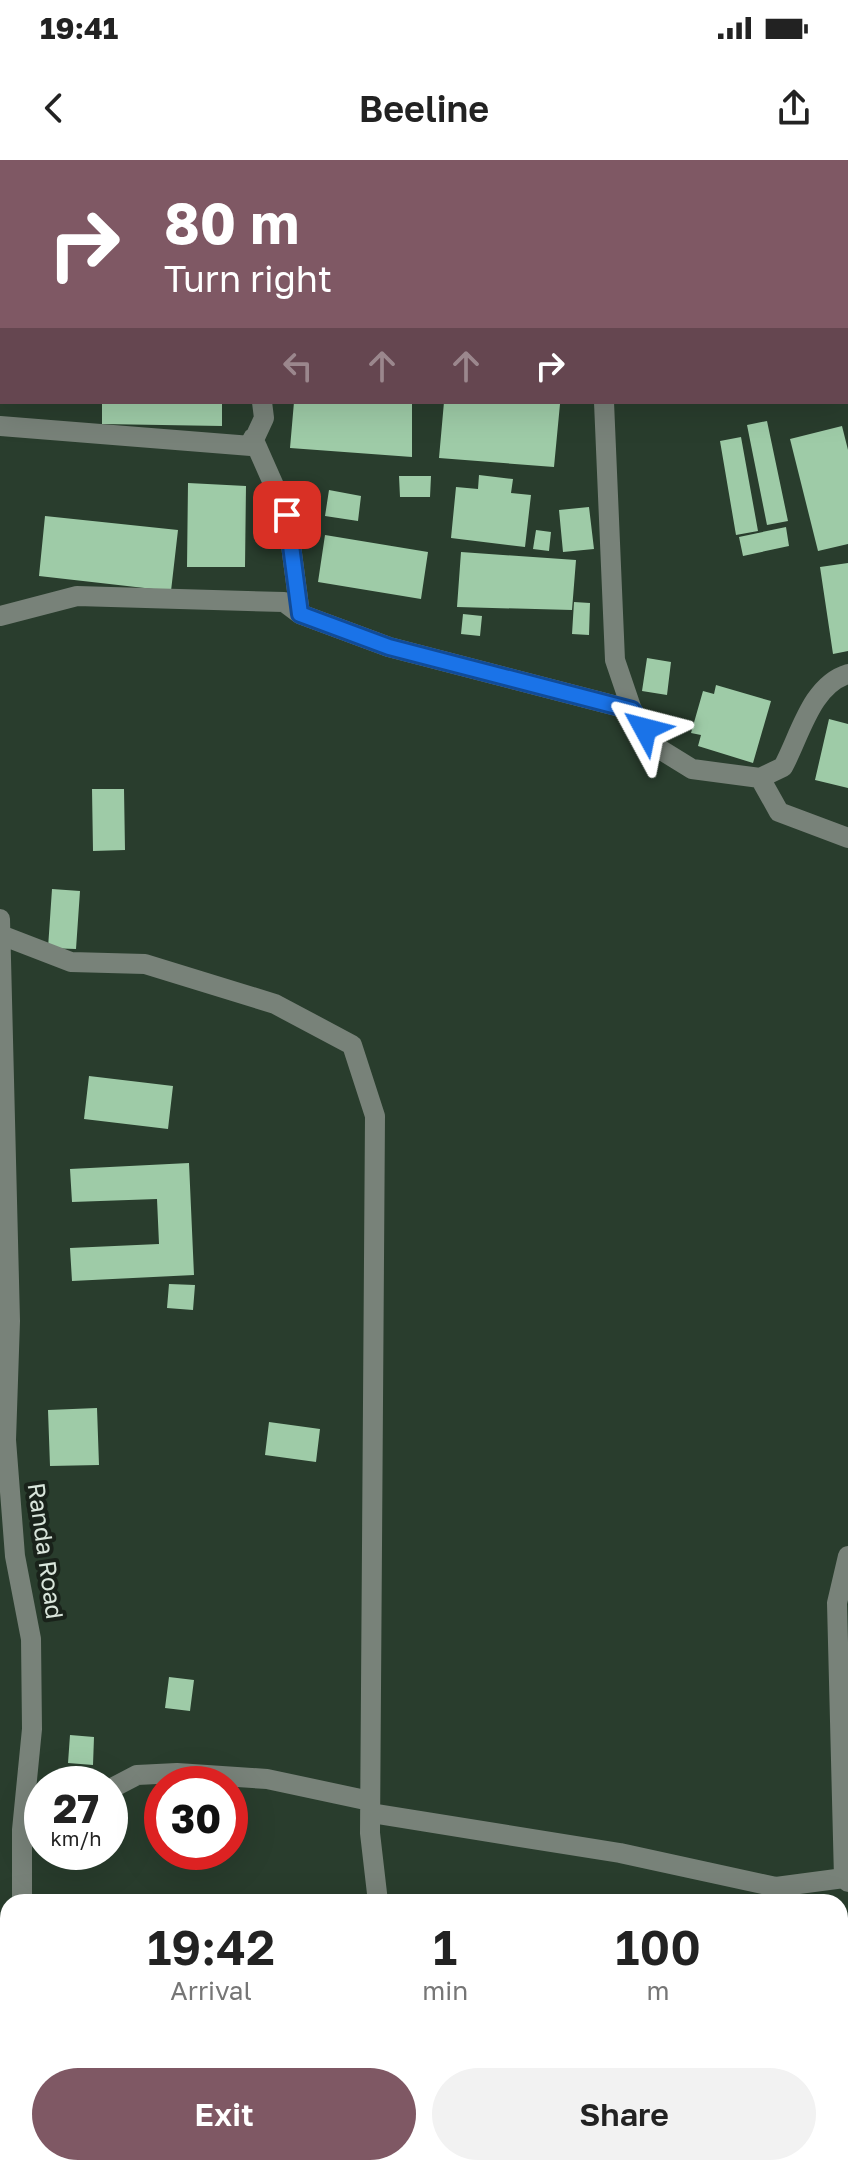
<!DOCTYPE html>
<html lang="en">
<head>
<meta charset="utf-8">
<style>
  :root { --surface:#fff; --page:#f2f2f2; --text:#222; --muted:#767676; --accent:#7f5864 }
  body { margin:0; font-family:"Golos Text",sans-serif; background:var(--page); color:var(--text); height:100vh; display:flex; flex-direction:column; font-size:30px; white-space:nowrap }
  * { box-sizing:border-box; margin:0 }
  p { font-size:26px; color:var(--muted) }
  .icon { flex:none; width:44px; height:44px; fill:none; stroke:currentColor; stroke-width:2; stroke-linecap:round; stroke-linejoin:round }
  .map { position:relative; flex:1; overflow:hidden }
  .drawer { position:absolute; left:0px; top:1734px; width:848px; height:282px; display:flex; flex-direction:column; background:var(--surface); border-radius:24px 24px 0 0; box-shadow:0 8px 32px #0002 }
  .drawer>* { flex:none }
  .banner { position:absolute; left:0px; top:0px; width:848px; height:244px; box-shadow:0 8px 32px #0002; background:#7f5864; color:#fff; overflow:hidden }
  .speed { position:absolute; left:24px; top:1606px; display:flex; gap:16px; font-size:40px; font-weight:700; text-align:center }
  .speed>* { display:grid; place-content:center; width:104px; height:104px; border-radius:50%; background:var(--surface); box-shadow:0 8px 32px #0002; line-height:1 }
  .speed small { font-size:20px; font-weight:400 }
  .speed .limit { border:12px solid #d22; background:#fff; color:#111 }
  .pin { position:absolute; display:grid; place-items:center; width:68px; height:68px; color:#fff; margin:-34px; border-radius:16px; box-shadow:0 4px 12px #0006 }
  .me { position:absolute; width:88px; margin:-44px; rotate:308deg; stroke-linejoin:round; filter:drop-shadow(0 0 6px #0008) }
  .turn { display:flex; align-items:center; gap:28px; height:168px; padding:0 32px; font-size:36px }
  .turn .icon { width:104px; height:104px; stroke-width:2.5 }
  .turn b { display:block; font-size:56px; line-height:68px }
  .lanes { display:flex; align-items:center; height:76px; padding:0 32px; background:#0003; justify-content:center; gap:40px; direction:ltr }
  .lanes .off { opacity:.35 }
  .eta { display:flex; justify-content:space-evenly; align-items:center; height:136px; text-align:center }
  .eta b { font-size:48px; font-weight:600; line-height:56px }
  .primary-button { display:flex; gap:16px; margin-top:auto; padding:16px 32px }
  .primary-button a { flex:1; height:92px; border-radius:48px; background:var(--accent); color:#fff; font-size:32px; font-weight:600; line-height:92px; text-align:center }
  .primary-button a+a { background:var(--page); color:var(--text) }
  .status { display:flex; justify-content:space-between; align-items:center; height:56px; padding:0 40px; background:var(--surface); direction:ltr }
  .status svg { height:22px; fill:currentColor }
  header { display:flex; justify-content:space-between; align-items:center; height:104px; padding:0 32px; background:var(--surface); font-size:36px; font-weight:600 }
  .map>svg:first-child { display:block }
  .building { fill:#9ecba7 }
  .lines { fill:none; stroke-linecap:round; stroke-linejoin:round }
  .minor { stroke:#788279; stroke-width:20 }
  .route-casing { stroke:#114b97; stroke-width:20 }
  .route { stroke:#1a73e8; stroke-width:14 }
  .labels { text-anchor:middle; stroke-width:8; stroke-linejoin:round; paint-order:stroke }
  .street-label { font-size:24px; fill:#d9e5db; stroke:#19221a }
</style>
</head>
<body>
<div class="status"><b>19:41</b><svg viewBox="0 0 49 12"><path d="M0 12V9h3v3zM5 12V6h3v6zM10 12V3h3v9zM15 12V0h3v12zM26 1h20v11H26zM47 4h2v5h-2z"/></svg></div>
<header><svg class="icon" aria-label="back" viewBox="0 0 24 24"><path d="M15 5l-7 7 7 7"/></svg>Beeline<svg class="icon" aria-label="share" viewBox="0 0 24 24"><path d="M12 15V3M7 8l5-5 5 5M5 13v7h14v-7"/></svg></header>
<div class="map">
<svg width="848" height="2015" viewBox="0 0 848 2015">
  <rect width="100%" height="100%" fill="#293d2d"/>
  <!-- building -->
  <path class="building" d="M102,242h120v24l-120,-2z
    M294,242h118v55l-122,-9z
    M444,242l116,2 -6,63 -115,-9z
    M767,261l21,100 -21,4 -20,-100z
    M842,266l6,24v94l-30,7 -28,-112z
    M741,277l17,94 -22,4 -16,-94z
    M479,315l34,4 -2,14 20,2 -6,52 -74,-9 5,-51 22,2z
    M399,316h32l-1,21h-30z
    M188,323l58,3 -1,81h-58z
    M329,330l32,6 -3,25 -33,-5z
    M295,333l26,3 -2,19 -26,-3z
    M589,347l5,42 -31,3 -4,-42z
    M45,356l133,14 -7,61 -132,-15z
    M786,367l3,19 -46,10 -4,-19z
    M536,370l15,2 -2,19 -16,-2z
    M325,375l103,17 -7,47 -103,-17z
    M461,392l115,8 -4,50 -115,-3z
    M848,403v88l-15,3 -13,-87z
    M574,442l16,1 -1,32 -17,-1z
    M463,454l19,2 -2,20 -19,-2z
    M647,498l24,4 -4,33 -25,-4z
    M716,525l55,16 -18,62 -55,-17 3,-11 -10,-2 12,-42 11,3z
    M829,559l19,5v64l-33,-8z
    M92,629h32l1,61 -32,1z
    M52,729l28,2 -4,58 -28,-1z
    M89,916l84,10 -5,43 -84,-10z
    M189,1003l5,112 -122,6 -2,-33 89,-4 -2,-45 -85,3 -2,-33z
    M169,1124l26,1 -2,25 -26,-2z
    M97,1248l2,57 -49,1 -2,-56z
    M269,1262l51,7 -4,33 -51,-7z
    M169,1517l25,3 -4,31 -25,-3z
    M70,1575l24,2 -1,28 -25,-2z
    M840,1766l7,55 -7,1z"/>
  <g class="lines">
    <!-- minor -->
    <path class="minor" d="M230,0v2
      M594,0v2
      M791,0l1,2
      M846,215l2,1
      M604,242l11,258 17,50 26,38 34,21 68,9 23,-11c17,-31 28,-82 65,-93
      M0,266l251,20 13,-28 -2,-16
      M253,278l34,77 13,99
      M0,456l77,-20 207,6 16,12 89,33 243,63
      M760,618l19,34 69,26
      M0,759l10,402 -4,119 9,116 16,83 1,90 -10,101v72
      M1,775l70,27 74,2 130,40 77,41 23,71 -5,717 8,69
      M110,1629l27,-14 40,-2 90,6 103,22
      M371,1653l249,40 156,34 68,-9 4,4
      M844,1718l-7,-275 11,-47
      M0,1798h8
      M407,2008v7
      M18,2015v-7"/>
  </g>
  <g class="lines">
    <!-- route casing -->
    <g class="route-casing">
      <path id="route" d="M287,355l13,99 89,33 243,63 13,19"/>
    </g>
    <!-- route -->
    <use href="#route" class="route"/>
  </g>
  <g class="labels">
    <!-- street labels -->
    <g class="street-label">
      <text transform="translate(45 1391) rotate(82)" y="8">Randa Road</text>
    </g>
  </g>
</svg>
<div class="speed"><div>27<small>km/h</small></div><div class="limit">30</div></div>
<div class="pin" style="left:287px;top:355px;background:#d93025"><svg class="icon" aria-label="arrive" viewBox="0 0 24 24"><path d="M6 21V4h12l-3 4 3 4H6"/></svg></div>
<svg class="me" style="left:645px;top:569px" viewBox="-20 -20 40 40"><path d="M0-17L14 15 0 8-14 15z" fill="#1a73e8" stroke="#fff" stroke-width="4"/></svg>
<div class="banner">
<div class="turn"><svg class="icon" aria-label="right" viewBox="0 0 24 24"><path d="M7 20v-9h11M14 6l5 5-5 5"/></svg><div><b>80 m</b>Turn right</div></div>
<div class="lanes"><svg class="icon off" aria-label="left" viewBox="0 0 24 24"><path d="M17 20v-9H6M10 6l-5 5 5 5"/></svg><svg class="icon off" aria-label="ahead" viewBox="0 0 24 24"><path d="M12 20V5M6 11l6-6 6 6"/></svg><svg class="icon off" aria-label="ahead" viewBox="0 0 24 24"><path d="M12 20V5M6 11l6-6 6 6"/></svg><svg class="icon" aria-label="right" viewBox="0 0 24 24"><path d="M7 20v-9h11M14 6l5 5-5 5"/></svg></div>
</div>
<section class="drawer">
<div class="eta">
<div><b>19:42</b><p>Arrival</p></div>
<div><b>1</b><p>min</p></div>
<div><b>100</b><p>m</p></div>
</div>
<div class="primary-button"><a>Exit</a><a>Share</a></div>
</section>
</div>
</body>
</html>
